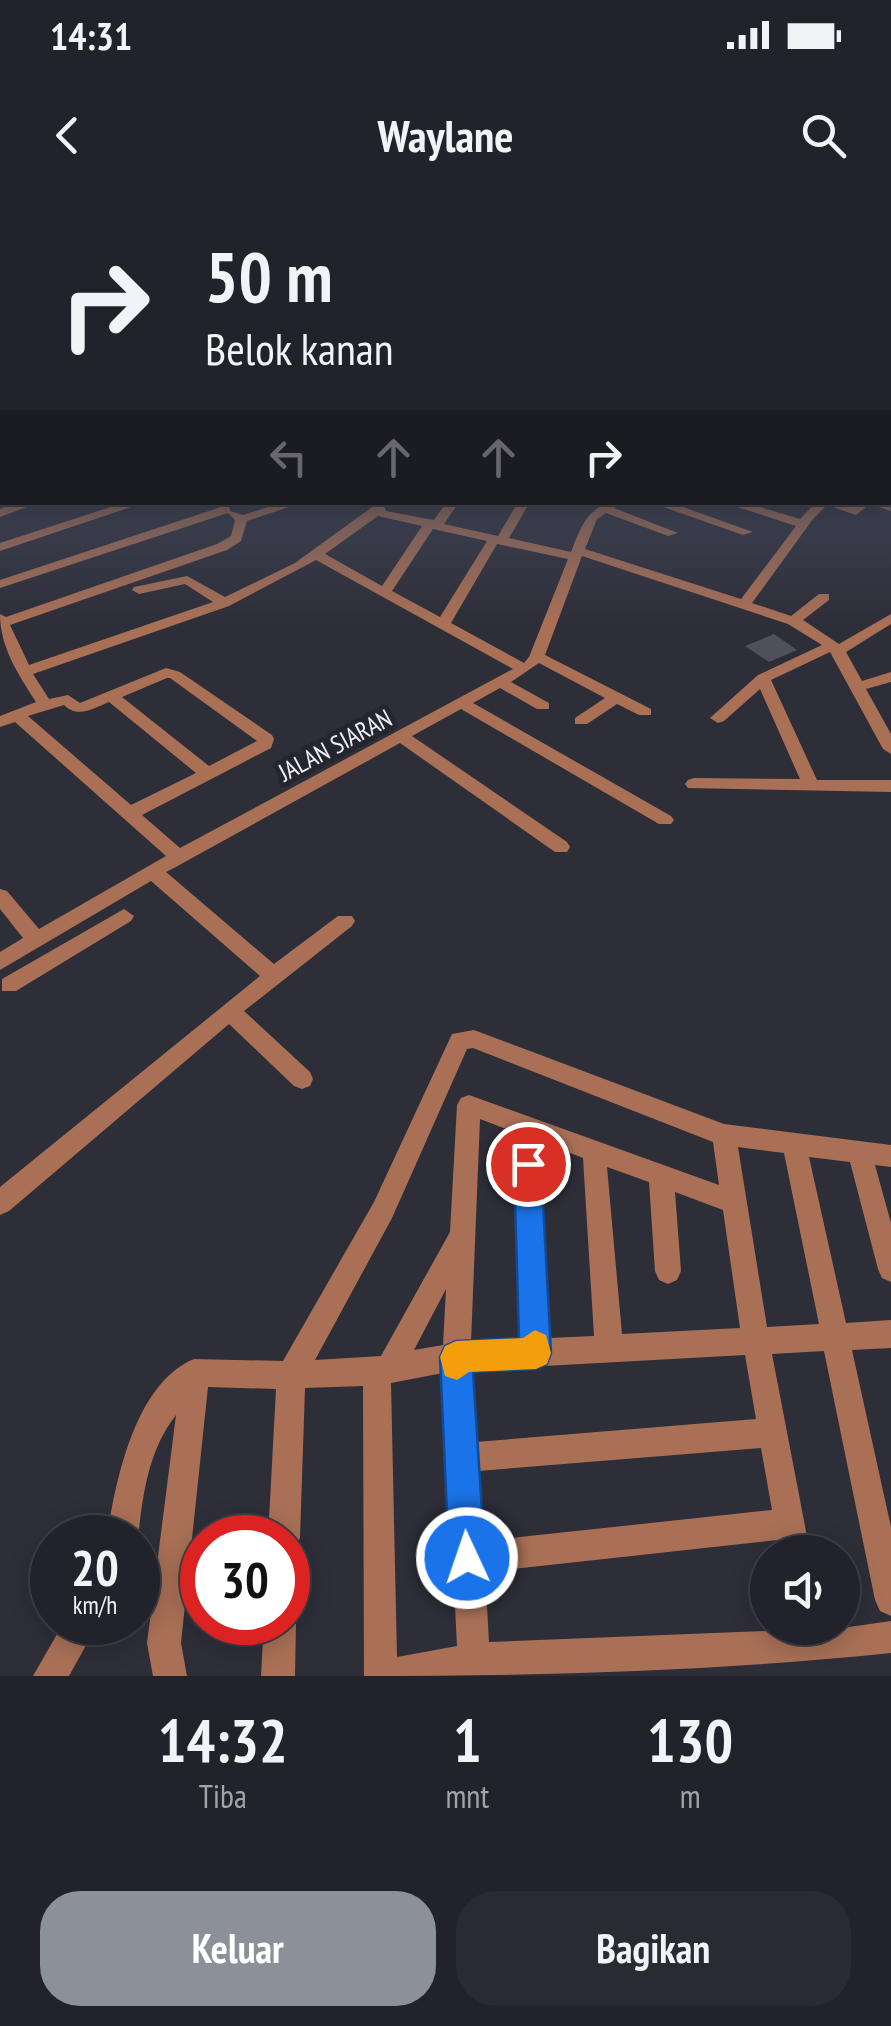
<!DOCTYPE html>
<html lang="id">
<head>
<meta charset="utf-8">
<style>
  :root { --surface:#22222b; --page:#2a2a33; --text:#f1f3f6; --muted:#a2a4a9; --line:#3f3f47; --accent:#8c9099 }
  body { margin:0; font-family:"PT Sans Narrow",sans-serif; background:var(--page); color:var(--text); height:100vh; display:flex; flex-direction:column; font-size:38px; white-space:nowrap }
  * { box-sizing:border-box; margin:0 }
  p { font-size:32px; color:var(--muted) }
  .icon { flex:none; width:55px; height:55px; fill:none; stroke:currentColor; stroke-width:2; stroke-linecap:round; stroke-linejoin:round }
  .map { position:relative; height:1476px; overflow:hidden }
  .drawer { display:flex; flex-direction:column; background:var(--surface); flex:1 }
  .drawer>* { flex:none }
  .banner { position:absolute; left:0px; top:0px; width:892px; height:305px; box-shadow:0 5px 25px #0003,0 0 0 2px var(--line); background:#22222b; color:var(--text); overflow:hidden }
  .controls { position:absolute; left:750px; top:1335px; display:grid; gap:20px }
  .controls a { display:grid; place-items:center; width:110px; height:110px; border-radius:50%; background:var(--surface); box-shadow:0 5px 25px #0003,0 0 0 2px var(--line); font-size:50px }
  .speed { position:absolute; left:30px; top:1315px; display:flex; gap:20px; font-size:50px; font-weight:700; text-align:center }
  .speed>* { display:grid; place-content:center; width:130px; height:130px; border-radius:50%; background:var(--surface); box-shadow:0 5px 25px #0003,0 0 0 2px var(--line); line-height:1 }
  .speed small { font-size:25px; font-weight:400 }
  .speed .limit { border:15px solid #d22; background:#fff; color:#111 }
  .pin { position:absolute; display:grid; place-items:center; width:85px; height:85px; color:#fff; margin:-42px; border:5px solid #fff; border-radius:50%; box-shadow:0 2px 10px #0007 }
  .me { position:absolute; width:110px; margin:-55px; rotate:357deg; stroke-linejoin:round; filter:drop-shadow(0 0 8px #0008) }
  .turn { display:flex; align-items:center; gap:35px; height:210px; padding:0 40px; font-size:45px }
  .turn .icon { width:130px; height:130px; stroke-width:2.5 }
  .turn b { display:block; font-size:70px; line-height:85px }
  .lanes { display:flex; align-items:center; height:95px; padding:0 40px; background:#0003; justify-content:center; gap:50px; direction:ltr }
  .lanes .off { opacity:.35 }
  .eta { display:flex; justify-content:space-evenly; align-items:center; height:170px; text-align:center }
  .eta b { font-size:60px; font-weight:700; line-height:70px }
  .action { display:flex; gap:20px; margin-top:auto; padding:20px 40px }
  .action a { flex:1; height:115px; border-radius:40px; background:var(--accent); color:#fff; font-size:40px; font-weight:700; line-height:115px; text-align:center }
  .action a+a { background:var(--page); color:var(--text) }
  .status { display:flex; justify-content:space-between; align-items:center; height:70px; padding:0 50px; background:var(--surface); direction:ltr }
  .status svg { height:28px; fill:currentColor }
  header { display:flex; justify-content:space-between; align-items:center; height:130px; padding:0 40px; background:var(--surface); font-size:45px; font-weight:700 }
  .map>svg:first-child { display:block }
  .building { fill:#4f505b }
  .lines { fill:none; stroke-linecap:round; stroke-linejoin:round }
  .minor { fill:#a97056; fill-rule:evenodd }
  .route { fill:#1a73e8; stroke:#114b97; stroke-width:2.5 }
  .slow { fill:#f59e0b }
  .labels { text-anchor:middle; stroke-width:10; stroke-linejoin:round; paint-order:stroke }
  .street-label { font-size:25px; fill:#f0f1f8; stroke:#24252f }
</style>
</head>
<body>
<div class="status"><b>14:31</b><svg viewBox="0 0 49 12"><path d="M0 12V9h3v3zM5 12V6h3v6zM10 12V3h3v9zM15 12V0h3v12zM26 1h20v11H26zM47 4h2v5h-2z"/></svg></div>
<header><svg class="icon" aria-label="back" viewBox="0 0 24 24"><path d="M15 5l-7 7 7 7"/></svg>Waylane<svg class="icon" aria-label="search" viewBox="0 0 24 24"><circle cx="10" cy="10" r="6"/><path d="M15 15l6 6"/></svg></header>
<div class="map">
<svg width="891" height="1476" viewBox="0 0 891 1476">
  <rect width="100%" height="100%" fill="#2e2e39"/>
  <!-- building -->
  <path class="building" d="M774,434l23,16 -28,12 -24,-16z"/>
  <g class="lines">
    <!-- minor -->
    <path class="minor" d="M0,219h2v7h-2z
      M0,251h2v6h-2z
      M20,302h20l-40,15v-8z
      M126,302h20l-146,49v-8z
      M284,302h20l-57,19 -6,20 -14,9 -217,75 19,40 184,-63 -28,-18 -46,10 -7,-4 2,-3 53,-11 38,21 70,-34 84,-61 4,1 3,8 48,9 13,-18h12l-15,22 54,12 20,-34h12l-21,36 62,14c10,-26 18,-50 50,-50l-7,6 64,25 -10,3 -62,-23 -9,6 -12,30 156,50 55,-73 -74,-24h21l57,17 16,-17h27l11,4 4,-4h31l2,9 -21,-7 -14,11 -29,-10 -14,14 -61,84 39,13 28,-22h10v6l-26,20 36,24 52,-30v10l-45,28 16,29 29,-9v10l-25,7 25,45v20l-8,-5 -53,-97 -59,28 46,100h74v12l-203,-4 -3,-4 3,-4 6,-2 106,1 -40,-90 -36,32 -6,2 -8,-5 48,-43 64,-30 -34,-21 -206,-68 -37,99 106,54v6h-12l-22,-11 -30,20h-12v-6l30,-20 -66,-35 -28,19 38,21v6h-12l-37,-21 -27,15 198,113 3,4 -3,4h-12l-198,-115 -49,27 155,106 3,5 -3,5h-12l-155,-109 -226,125 -8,4 108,92 64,-48h14l3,5 -3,5 -108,85 66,61 3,7 -3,7 -8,3 -8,-3 -65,-62 -220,187 -9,4v-28l260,-211 -109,-95 -151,89v-18l23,-14 -23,-29v-20l7,2 32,38 127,-73 -151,-134 -15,5v-11l36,-14c-18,-28 -36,-55 -36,-88l6,3 211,-73 14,-8 4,-16 -7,-7 -228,75v-8l221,-73h8l1,4 13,4zM378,316l44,10 -40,60 -57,-32zM433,329l54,12 -47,76 -48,-26zM497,344l71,15 -39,98 -5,6 -73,-40zM316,360l197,109 -333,179 -38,-33 129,-67 3,-9 -2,-4 -92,-63 -14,-4 -86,35 -12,-8 -19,4 -16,-25 196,-68zM167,478h3l87,63 -48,25 -87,-69zM109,502l87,71 -65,32 -103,-89 36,-11c14,14 30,3 45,-3z
      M649,302h20l84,30 -10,3z
      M124,709l10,7 -3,5 -115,70h-14v-12z
      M474,830l250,94 167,21v22l-16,-2 16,58v59l-9,-4 -4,-9 -28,-107 -41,-5 37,166 45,-3v28l-39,2 39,177v89l-11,-5 -5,-11 -51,-249 -52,3 38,198h-30l-3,-12 -292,32 4,70 353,-14 49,-7v32c-174,18 -352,23 -527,23l-1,-290 -58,2 -5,150 -5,11 -7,3v-14h-20l8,-149 -68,-2 -27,256 6,33h-34l-6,-33 29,-228c-28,36 -33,79 -38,123h-31c8,-56 28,-155 87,-179l89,2 91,-159 78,-168zM473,848l240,94 6,43 -250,-90 -8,3 -4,7 -7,127 -69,124 -66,4 77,-142 75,-169zM480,919l34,13 8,208 -51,2zM539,941l44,17 11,178 -45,2zM738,947l46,6 35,171 -52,3zM607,967l42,15 6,89 4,9 9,4 9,-4 4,-9 -6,-79 48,18 17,118 -118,6zM446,1089l-3,56 -29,5zM745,1155l11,64 -280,23 -5,-72zM443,1173l14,273 -60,11 -6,-274zM761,1248l11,62 -289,31 -5,-70z
      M288,1409l8,13 -1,54h-34l3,-54h24z
      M64,1422h35l-30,54h-36z"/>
  </g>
  <!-- sky -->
  <linearGradient id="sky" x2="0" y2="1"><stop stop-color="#19191f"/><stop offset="0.51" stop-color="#464c5f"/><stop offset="1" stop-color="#464c5f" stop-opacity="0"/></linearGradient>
  <rect width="891" height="424" fill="url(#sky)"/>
  <!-- route -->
  <path class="route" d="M528,951l9,3 4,10 10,189 -4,11 -11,5 -63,3 12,186 -6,13 -12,5 -13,-5 -5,-13 -9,-201 5,-11 11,-5 63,-3 -5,-174 4,-10z"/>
  <!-- slow -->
  <path class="slow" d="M535,1130l11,5 5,18 -4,11 -11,5 -67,3 -12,8 -12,-4 -5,-19 5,-11 11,-5 67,-3z"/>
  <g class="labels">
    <!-- street labels -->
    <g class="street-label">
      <text transform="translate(335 545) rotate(-28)" y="9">JALAN SIARAN</text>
    </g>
  </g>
</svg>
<div class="controls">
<a><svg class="icon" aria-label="sound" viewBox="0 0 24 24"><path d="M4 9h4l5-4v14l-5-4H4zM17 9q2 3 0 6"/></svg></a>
</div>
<div class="speed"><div>20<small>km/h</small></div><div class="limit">30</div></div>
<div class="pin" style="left:528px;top:964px;background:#d93025"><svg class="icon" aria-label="arrive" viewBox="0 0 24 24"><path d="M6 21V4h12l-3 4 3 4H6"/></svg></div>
<svg class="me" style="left:467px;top:1358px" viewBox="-20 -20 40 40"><circle r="17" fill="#1a73e8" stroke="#fff" stroke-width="3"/><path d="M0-11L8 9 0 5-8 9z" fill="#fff"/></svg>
<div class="banner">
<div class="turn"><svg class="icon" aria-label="right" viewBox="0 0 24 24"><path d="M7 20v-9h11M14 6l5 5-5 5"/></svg><div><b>50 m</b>Belok kanan</div></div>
<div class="lanes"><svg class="icon off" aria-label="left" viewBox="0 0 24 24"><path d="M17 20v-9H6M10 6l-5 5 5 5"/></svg><svg class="icon off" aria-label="ahead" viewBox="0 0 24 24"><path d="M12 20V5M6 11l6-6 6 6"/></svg><svg class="icon off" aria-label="ahead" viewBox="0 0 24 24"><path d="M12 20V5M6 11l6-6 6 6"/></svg><svg class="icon" aria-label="right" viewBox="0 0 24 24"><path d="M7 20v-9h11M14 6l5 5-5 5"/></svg></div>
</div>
</div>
<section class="drawer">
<div class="eta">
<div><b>14:32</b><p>Tiba</p></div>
<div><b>1</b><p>mnt</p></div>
<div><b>130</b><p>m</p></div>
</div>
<div class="action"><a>Keluar</a><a>Bagikan</a></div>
</section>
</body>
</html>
